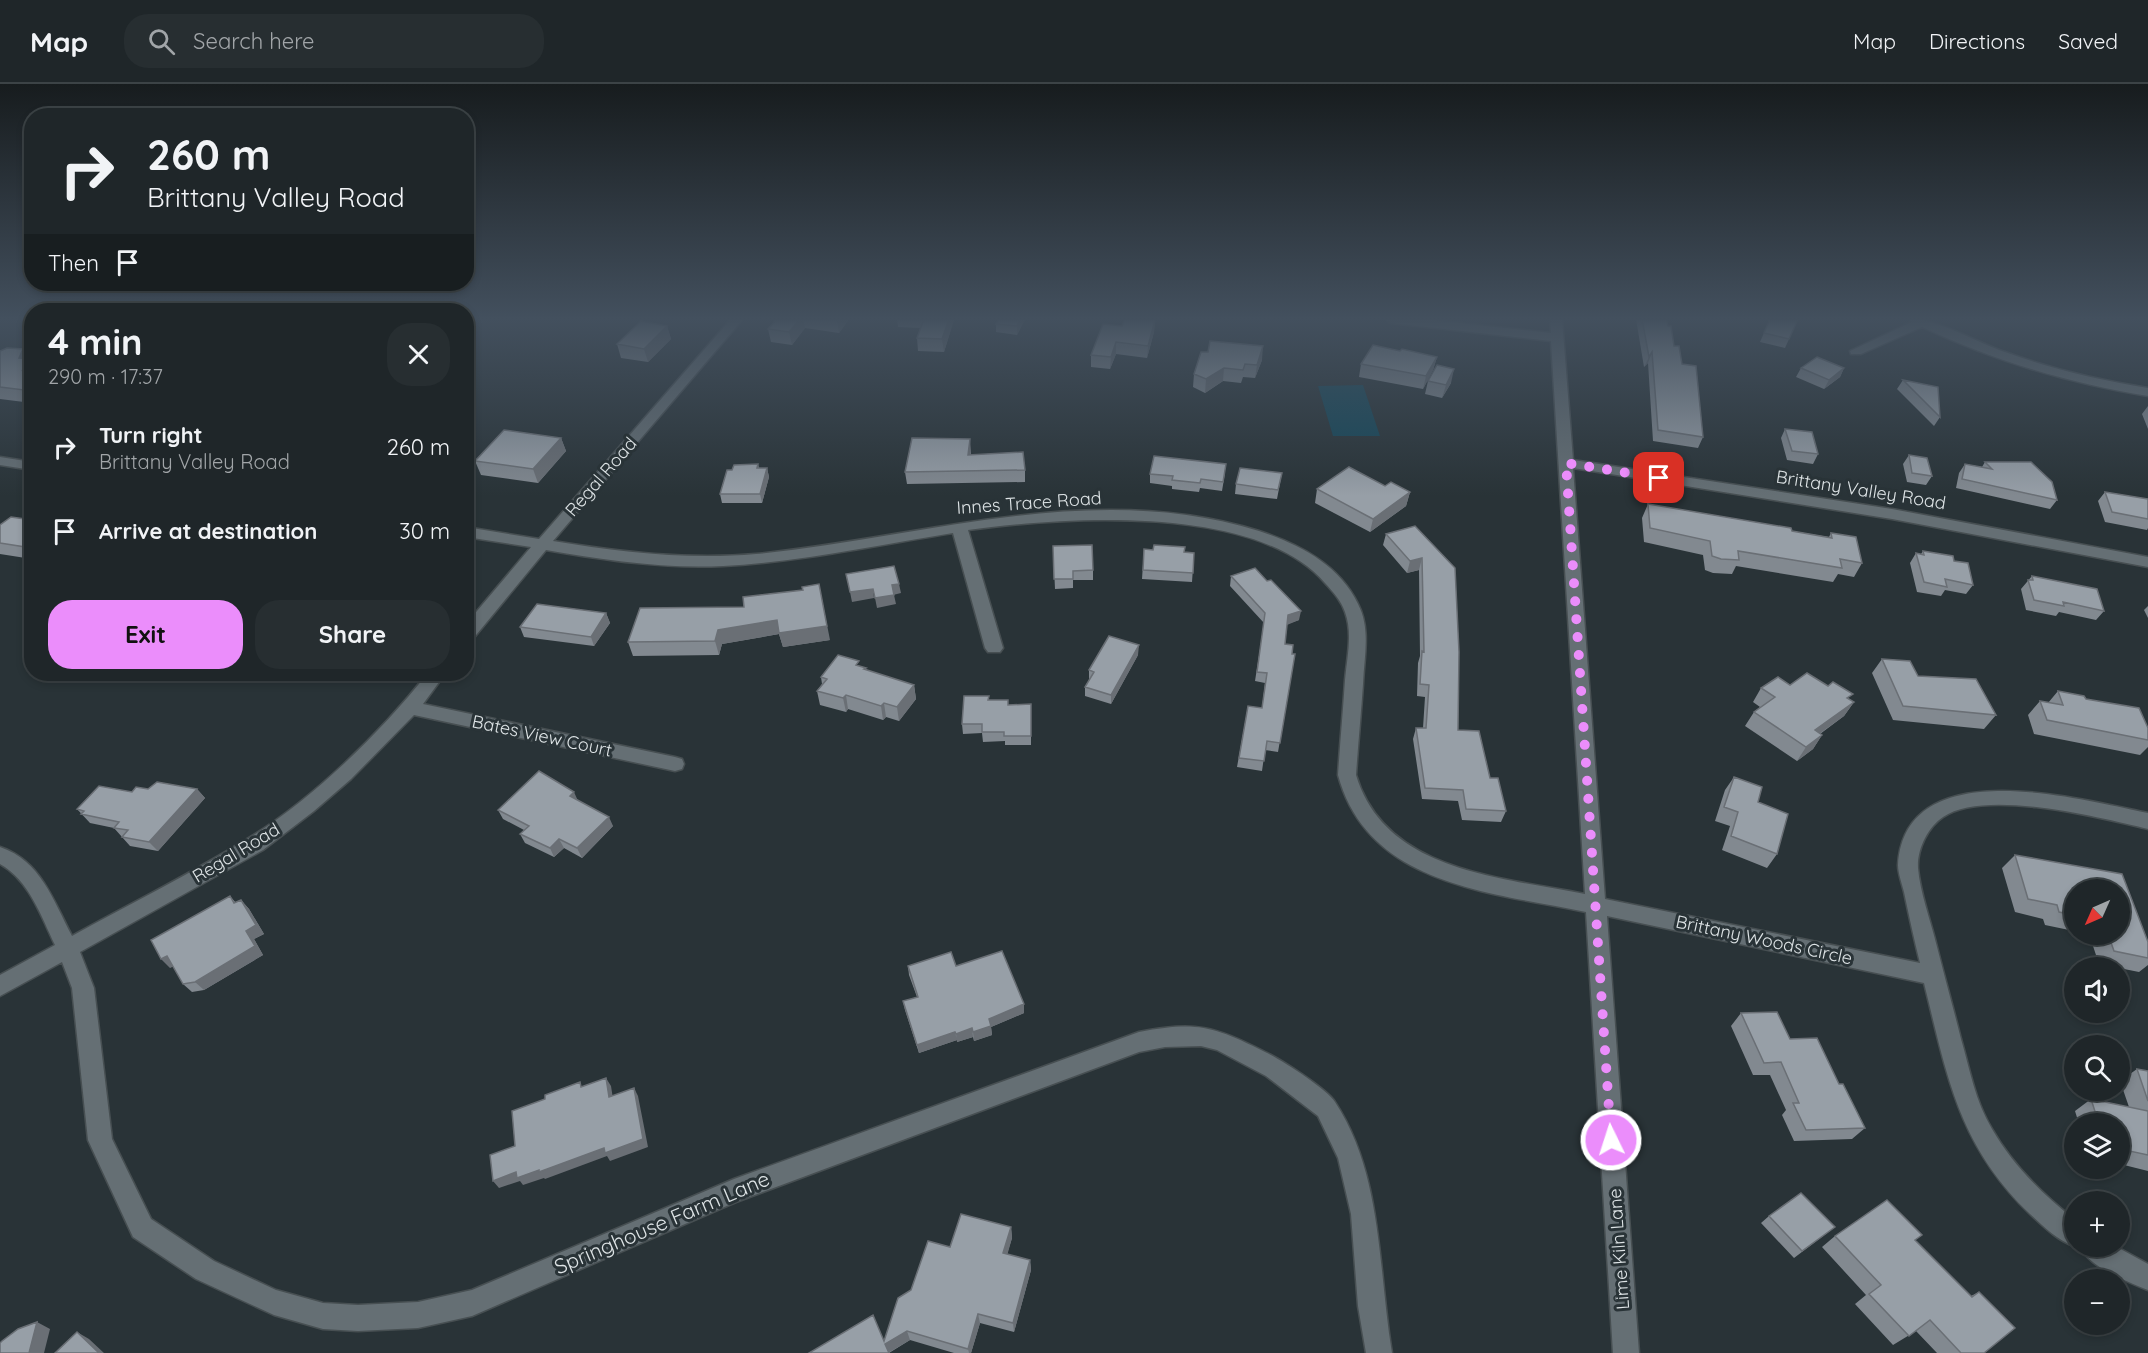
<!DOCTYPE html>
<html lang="en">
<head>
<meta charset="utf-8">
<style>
  :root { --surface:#1f2629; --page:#272e31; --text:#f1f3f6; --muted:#a1a5a8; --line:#3c4346; --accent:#eb8dfb }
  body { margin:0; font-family:Quicksand,sans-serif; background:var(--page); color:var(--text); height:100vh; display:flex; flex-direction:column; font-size:22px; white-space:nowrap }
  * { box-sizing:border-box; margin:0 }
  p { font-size:20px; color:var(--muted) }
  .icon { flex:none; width:33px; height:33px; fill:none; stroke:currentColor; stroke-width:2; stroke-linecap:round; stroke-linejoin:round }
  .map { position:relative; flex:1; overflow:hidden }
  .details { position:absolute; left:24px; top:219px; width:450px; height:378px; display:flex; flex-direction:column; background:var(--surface); border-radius:24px; box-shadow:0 3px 9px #0003,0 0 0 2px var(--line) }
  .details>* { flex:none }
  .top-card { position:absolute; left:24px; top:24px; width:450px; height:183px; border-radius:24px; box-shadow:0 3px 9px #0003,0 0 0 2px var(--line); background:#1f2629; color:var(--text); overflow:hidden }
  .needle { width:39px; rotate:225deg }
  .tools { position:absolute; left:2064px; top:795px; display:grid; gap:12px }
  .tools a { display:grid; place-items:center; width:66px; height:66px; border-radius:50%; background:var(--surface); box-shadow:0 3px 9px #0003,0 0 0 2px var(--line); font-size:30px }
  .pin { position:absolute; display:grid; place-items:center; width:51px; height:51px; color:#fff; margin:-26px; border-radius:12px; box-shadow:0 3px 9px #0006 }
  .me { position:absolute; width:66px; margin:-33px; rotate:356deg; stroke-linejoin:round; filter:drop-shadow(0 0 4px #0008) }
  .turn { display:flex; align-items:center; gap:21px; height:126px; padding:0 24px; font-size:27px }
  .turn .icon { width:78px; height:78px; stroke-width:2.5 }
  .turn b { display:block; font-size:42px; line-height:51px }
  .then { display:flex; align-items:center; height:57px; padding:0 24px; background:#0003; gap:12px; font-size:22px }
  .round { display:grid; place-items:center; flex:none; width:63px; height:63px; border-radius:24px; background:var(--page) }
  .summary { display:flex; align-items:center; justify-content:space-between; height:102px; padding:0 24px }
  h1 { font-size:36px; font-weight:700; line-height:45px }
  .cta { display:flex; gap:12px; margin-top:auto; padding:12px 24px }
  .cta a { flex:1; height:69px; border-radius:24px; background:var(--accent); color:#111; font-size:24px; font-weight:700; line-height:69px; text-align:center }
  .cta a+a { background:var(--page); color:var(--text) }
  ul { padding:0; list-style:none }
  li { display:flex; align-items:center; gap:18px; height:84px; padding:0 24px }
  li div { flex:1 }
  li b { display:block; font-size:22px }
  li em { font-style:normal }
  header { display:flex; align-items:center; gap:36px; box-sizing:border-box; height:84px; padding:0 30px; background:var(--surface); border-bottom:2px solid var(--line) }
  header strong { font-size:28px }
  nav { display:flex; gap:33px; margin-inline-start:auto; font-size:21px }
  .search { width:420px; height:54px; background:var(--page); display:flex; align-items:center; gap:15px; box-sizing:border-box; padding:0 21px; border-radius:24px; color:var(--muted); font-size:22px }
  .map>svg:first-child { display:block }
  .green { fill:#144759 }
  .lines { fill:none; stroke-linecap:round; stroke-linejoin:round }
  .minor-casing { stroke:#474f52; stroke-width:3 }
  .minor { fill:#656f74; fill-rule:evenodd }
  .wall { fill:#828990 }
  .shaded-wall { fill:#6a6f75 }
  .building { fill:#979fa7; stroke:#6a6f75; stroke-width:1.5 }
  .route { stroke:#eb8dfb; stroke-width:10; stroke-dasharray:0 18 }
  .labels { text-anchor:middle; stroke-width:6; stroke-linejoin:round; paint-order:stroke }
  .street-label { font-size:18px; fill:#dee4e6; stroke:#293337 }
  .near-street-label { font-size:21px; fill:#dee4e6; stroke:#293337 }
</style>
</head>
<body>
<header>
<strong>Map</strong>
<div class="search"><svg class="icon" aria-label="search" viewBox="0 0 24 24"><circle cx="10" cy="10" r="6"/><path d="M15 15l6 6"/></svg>Search here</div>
<nav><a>Map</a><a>Directions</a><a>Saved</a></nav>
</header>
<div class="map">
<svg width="2148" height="1269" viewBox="0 0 2148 1269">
  <rect width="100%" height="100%" fill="#293337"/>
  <!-- green -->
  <path class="green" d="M1363,301l17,51h-47l-15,-50z"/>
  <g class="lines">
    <!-- minor casing -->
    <g class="minor-casing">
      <path id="minor" d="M731,235h12l-190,222c67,11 135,19 203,13 166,-16 336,-75 503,-23 39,13 80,33 99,73 13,25 6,53 5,80 -2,30 -5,61 -7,91 29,97 145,102 229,119l-34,-553 -160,-18 -6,-4h37l129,14 -1,-14h12l11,141 319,49 256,48v10l-256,-48 -319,-51 32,431 315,64c-6,-24 -11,-47 -16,-71 -2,-8 -6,-19 -6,-27 7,-114 181,-66 250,-52v16c-47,-11 -163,-41 -205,-12 -15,10 -26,32 -25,51 2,24 12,51 18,75 8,32 17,64 25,96 9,31 14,62 31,90 20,35 50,65 82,90v27c-16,-5 -31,-20 -44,-32 -72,-69 -83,-139 -106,-231l-317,-67 32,437h-26l-27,-441c-95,-20 -218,-26 -248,-137 2,-32 5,-63 7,-95 2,-23 8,-46 0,-68 -4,-12 -12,-20 -20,-29 -69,-80 -262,-66 -357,-53l35,118 -3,4h-12l-3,-4 -32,-115c-76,12 -153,29 -230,33 -59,3 -119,-6 -177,-16l-74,90 -6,2v-18l65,-77 -65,-10v-10l73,12z
        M1910,235c26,-1 68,24 95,33 46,17 94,28 143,36v8c-79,-13 -154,-35 -226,-69l-61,27h-10l-1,-3 62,-29z
        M0,373l32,5v8l-32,-5z
        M427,590h18l-22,30 252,53 7,2 2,5 -2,5 -7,2 -261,-56 -63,64 -37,32 -51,39 -183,102 14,36 18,151 39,80 63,42 62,29 47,13 35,2 60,-3 54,-12 262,-111 405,-147c58,-11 74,-6 126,20 15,7 62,37 70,50 48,73 43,168 57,251h-26l-8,-47 -7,-92 -13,-56 -20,-42 -52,-40 -49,-26 -16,-4 -36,1 -26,5 -403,150 -264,114 -54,12 -60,3 -35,-2 -49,-14 -78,-36 -63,-42 -45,-97 -16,-152 -10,-26 -62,34v-21l55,-30c-14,-29 -26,-65 -55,-81v-17c41,14 53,53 72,89 58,-32 118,-62 175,-97 64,-38 134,-107 180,-165z
        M2080,1162h35l33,18v26c-20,-8 -60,-23 -68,-44z"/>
    </g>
    <!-- minor -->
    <use href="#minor" class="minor"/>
  </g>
  <!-- wall -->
  <path class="wall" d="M777,235h72l-10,14 -34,-5 -13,17 -21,-3 -3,-13z
    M897,235h57l-10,33 -26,-1 -1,-13 3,-10 -22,-1z
    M999,235h26l-8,16 -21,-3v-8z
    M1636,235h30l2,7 6,20 8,18 21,73 -5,11 -45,-7 -5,-78 -4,4z
    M1770,235h28l-13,29 -25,-6z
    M1155,236l-1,12 -7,26 -31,-4 -6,15 -19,-2v-12l31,-29z
    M667,242l4,13 -23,23 -27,-4 -4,-14z
    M0,267l32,8v44l-32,-4z
    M1437,273l-4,13 -10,19 -64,-12 2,-13z
    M1262,276l-7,18 -12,-1 -2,6 -18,-2 -18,12 -12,-6 1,-13z
    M1801,284h43l-4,9 -16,12 -28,-12z
    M1903,296l37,37 -6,9 -37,-37z
    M1428,297l23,2 -9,15 -17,-4z
    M2148,322v23l-6,-15z
    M1785,345l33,25 -5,10 -26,-4 -6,-22z
    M561,354l5,13 -28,32 -57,-8 -6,-14z
    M971,367v4l54,15v12l-118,2 -2,-12z
    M1909,371l23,21 -6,9 -19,-3 -4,-18z
    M1985,378l72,38 -7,9 -94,-21 3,-15 6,-9 17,3z
    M758,380l1,4h8l2,9 -7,26h-40l-2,-9 12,-24z
    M1225,389l-3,18 -22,-3 -1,4 -27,-3v-3l-22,-3v-9z
    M1282,389l-5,26 -42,-5 1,-10z
    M1385,402l25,6 -4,14 -36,26 -55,-29 2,-14z
    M2105,408l43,7v29l-1,2 -42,-8 -7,-21z
    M1648,420l144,27 37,6 2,-4 31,30 -8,14 -16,-3 -5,8 -97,-16 -4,8 -19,-1 -8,-3 -2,-15 -59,-13 -2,-24z
    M32,436v39l-32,-5v-29z
    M1415,442l43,204 32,48 16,33 -5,11 -39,-2 -4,-19 -36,-2 -9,-60 3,-11h7l2,-31 -8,-1 1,-33 2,-7 -1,-86 -12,3 -24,-28 3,-11z
    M1053,462l40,24v10h-20v8l-18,1z
    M1144,465l50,4 -2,29 -50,-3z
    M1923,467l31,10 19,24 -7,9 -21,-4 -4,6 -24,-4 -7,-29 6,-10 5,1z
    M1231,492l68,44 -12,4 -2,20 7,10h3l-17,98 -13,-2 -3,21 -25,-4 11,-61 14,2 3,-25 -10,-2 9,-58 -34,-37z
    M2032,492l72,35 -8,9 -37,-8 -3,4 -30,-6 -5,-21z
    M2148,522v12l-4,-8z
    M640,524l190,32 -47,7 -4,-13 -57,10 -3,11 -86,1 -5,-14z
    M606,529l4,10 -16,23 -70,-9 -4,-10z
    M1138,571l-27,49 -26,-8v-9l4,-7v-10z
    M1882,575l36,17 78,39 -12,14 -91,-9 -21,-47z
    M859,582l7,2v2l48,15 2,14 -17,22 -13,-4 -3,3 -35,-11 -2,3 -26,-7 -3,-14 5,-7 -1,-7z
    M1790,601l59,14 5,3 -10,14 -24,18 2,1 -9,14 -16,12 -52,-35 9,-14 6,-5 -7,-5 8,-14z
    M2058,607l28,8 62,29v19l-8,8 -106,-21 -6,-19 12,-14 8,2z
    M989,616l20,5 22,-1v41h-26v-4l-22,1 -1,-9 -19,1 -1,-10z
    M1734,693l24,25 19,52 -10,14 -45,-18 8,-24 -15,-5 10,-31z
    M148,705h49l8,9 -47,53 -28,-5 -16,-18 -24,-5 -13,-14 55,-17z
    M578,716l35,26 -31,32 -18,-10 -10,9 -29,-14 -5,-9 4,-4 -21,-11 -5,-9z
    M2015,771l107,19 26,68v23l-9,7 -40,-8 -10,-30h31v-44h-46v41l-29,-6 -2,-6 -28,-7 -13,-44z
    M230,812l6,7 5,-3 8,9 15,25 -10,5 9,16 -59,35 -12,2 -9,-8 -10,-18 -3,2z
    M908,882h48l68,38v9l-33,14 1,8 -18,6 -1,-4 -16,5v-2l-38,13 -14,-43 -2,-9 14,-4 -8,-22z
    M1741,929l49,26 49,45 26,44 -13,11 -58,2 -12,-26 4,-5 -16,-35h-17l-22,-49z
    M2137,985l11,2v100l-28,-7v-40h-41l-4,-13 16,-12 38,8 -9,-26z
    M1769,1132l66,11 -41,31 -33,-35z
    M1011,1143l1,11 -5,16 23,6 1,10 -17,62 -34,-9 -9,30h-17l-44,-13 -21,13 -5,-12 66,-94z
    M1835,1152l80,4 56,56 8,-4 5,61h-47l-21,-22 -23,14 -38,-41 11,-9 -44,-48z"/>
  <!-- shaded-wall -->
  <path class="shaded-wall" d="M800,235h3l2,9 -13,17 -3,-13z
    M838,235h11l-10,14 -2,-13z
    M949,235h5v1l-10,32 -2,-13z
    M1020,235h5l-8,16v-9z
    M1155,236l-1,12 -7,26 1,-12z
    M667,242l4,13 -23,23 -4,-13z
    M1116,258v12l-6,15 1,-12z
    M1263,262l-1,14 -7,18 2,-13z
    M23,265l9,12v20l-9,-11 -4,-12z
    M1652,268l-4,11 -4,4 5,-10z
    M1437,273l-4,13 -10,19 3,-13z
    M1224,284l-1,13 -18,12 1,-14z
    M1844,284l-4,9 -16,12 5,-9z
    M1454,285l-3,14 -9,15 4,-13z
    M561,354l5,13 -28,32 -5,-14z
    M970,355l1,12 -2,16 -1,-12z
    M767,384l2,9 -7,26 -2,-9z
    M1410,408l-4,14 -36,26 3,-13z
    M1422,474l-3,12 -12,3 3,-12z
    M819,500l11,56 -47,7 -4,-13 -57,10 -3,11 -4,-14 3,-11z
    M899,500l2,9 -8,2 -1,-10z
    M873,505l1,9 -22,4 -2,-10z
    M894,511l2,9 -19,4 -2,-10z
    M1301,527l-2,9 -12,5 1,-10z
    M606,529l4,10 -16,23 -3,-9z
    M1139,561l-1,10 -27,49v-9z
    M914,601l2,14 -17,22 -2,-14z
    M846,611l2,14 -2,3 -3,-14z
    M1854,618l-10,14 -39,28 10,-14z
    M884,619l2,14 -3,3 -2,-14z
    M1822,651l-9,14 -16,12 9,-14z
    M197,705l8,9 -47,53 -9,-9z
    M574,708l4,9 -8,-5z
    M609,733l4,9 -31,32 -5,-10z
    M559,755l5,9 -10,9 -4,-9z
    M241,816l8,9 15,25 -10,5 9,16 -59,35 -9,-8 51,-51z
    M167,872l9,9 -6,3 -9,-9z
    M1024,920v9l-33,14 1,8 -18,6 -1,-9 16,-13z
    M972,944l1,9 -16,5 -1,-8z
    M955,948l2,8 -38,13 -2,-8z
    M606,994l5,8 3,19 -5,-8z
    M634,1004l4,8 10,51 -38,14 -3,-5 -62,23 -1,-1 -21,7 -3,-4 -21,7 -6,-7z
    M1011,1143l1,11 -7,25 -2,-10z
    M1030,1176l1,10 -17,62 -1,-9z
    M978,1230l2,9 -9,30h-2l-1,-4z
    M37,1238l13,7 -6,24h-15z
    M907,1247l3,9 -22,13 -3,-9z
    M77,1248l12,7 15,14h-5z"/>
  <!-- building -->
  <path class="building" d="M777,235h23l-11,13 -21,-3z
    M924,235h25l-7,20 -25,-1z
    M999,235h21l-3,7 -21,-2z
    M1125,235h17l13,1 -7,26 -32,-4 -5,15 -20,-2 12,-31 19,2z
    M1642,235h24l2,7h3l3,20h5l3,18 14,2 7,71 -45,-7 -6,-78 -3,5z
    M1770,235h28l-9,20 -25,-6z
    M641,237l26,5 -23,23 -27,-5z
    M1210,257l53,5 -6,19 -12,-1 -2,6 -19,-2 -18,11 -12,-5 7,-22h7z
    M1373,261l27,6 2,-2 35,8 -11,19 -65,-12z
    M7,264l16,1 -4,9 13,1v5l-9,6 9,1v20l-32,-4v-36z
    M1817,273l27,11 -15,12 -28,-12z
    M1437,281l17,4 -8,16 -18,-4z
    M1903,296l35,7 2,30z
    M1785,345l27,3 6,22 -26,-3z
    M504,346l57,8 -28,31 -58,-8z
    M912,354l58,1 -2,16 55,-3 2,18 -120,2z
    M1909,371l18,3 5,18 -20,-3z
    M1154,372l72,8 -3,18 -22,-3 -1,4 -28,-3 1,-4 -23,-2z
    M1985,378h46l21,20 5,18 -95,-21 3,-15 27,5z
    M758,380l-1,4h10l-7,26h-40l7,-24h5l2,-5z
    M1349,383l36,19 6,-4 19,10 -37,27 -56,-30z
    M1240,384l42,5 -4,17 -42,-6z
    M2105,408l43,7v20l-36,-7z
    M1648,420l143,24 1,3 40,7 -1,-5 25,4 6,26 -22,-4 2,9 -104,-17 1,9 -18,-1 -9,-3 -2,-15 -60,-13z
    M11,433l21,3v28l-32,-5v-18z
    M1415,442l40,42 4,84 -1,78 21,1 11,47h8l8,33 -40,-2 -3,-19 -38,-2 -9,-60h10l3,-43 -9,-1 2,-33 2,1 -2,-94 -12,3 -24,-27z
    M1092,461l1,25 -20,1v8h-19l-1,-33z
    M1154,461l31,2 -1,5 10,1 -1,20 -50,-3 1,-21 9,1z
    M1923,467l30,5 1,5 14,2 5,22 -28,-6 2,8 -23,-5 -8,-29 8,2z
    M894,482l5,18 -7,1 2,10 -19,3 -2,-9 -23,3 -4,-18z
    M1255,484l12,13 4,-1 30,31 -13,4 -3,29 8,1 -1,9h3l-15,89 -13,-2 -3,20 -25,-3 9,-52 14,2 5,-35 -10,-1 8,-59 -34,-37z
    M2032,492l65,13 7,22 -41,-9 1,4 -30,-6 -6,-20h5z
    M819,500l8,42 -48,7 -2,-13 -59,10 -3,11 -87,1 12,-34 104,-1 -1,-10 60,-7 -1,-3z
    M537,520l69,9 -15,24 -71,-10z
    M1109,552l30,9 -28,50 -26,-8 9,-15 -5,-2z
    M838,571l21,6 -3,4 10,3 -2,1 50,16 -17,22 -13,-4 -3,3 -35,-11 -3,3 -26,-7 10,-12 -6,-2z
    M1882,575l28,2 8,15 58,3 20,36 -93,-9z
    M1807,589l21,13 5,-4 20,12 -6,4 7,4 -39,28 7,5 -16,12 -52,-35 21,-15 -14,-9 17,-11 12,8z
    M2058,607l26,5 2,3 53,9 9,20v12l-101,-20 -7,-19 23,4z
    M964,612h25l-1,4h20v5l23,-1v32h-27v-4h-22v-8h-20z
    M539,687l35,21 -4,4 39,21 -32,31 -18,-9 -9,9 -30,-14 9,-8 -31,-16z
    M1734,693l28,10 -4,15 30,12 -11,40 -46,-18 7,-24 -14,-5z
    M157,698l40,7 -48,53 -27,-5 6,-7 -14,-2 5,-6 -38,-8 3,-3 -7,-2 22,-23 33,6 4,-5 12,2z
    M2015,771l107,19 26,68v16l-34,-7 -6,-17h12v-44h-46v25l-15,-3 -2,-7 -29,-6z
    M230,812l4,7 7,-3 15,25 -10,6 9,15 -60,36 -12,2 -16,-28 -6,3 -10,-19z
    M1002,867l22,53 -35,15 2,7 -18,6 -1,-4 -16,6 -1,-2 -38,13 -14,-44 15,-4 -10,-31 43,-14 5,14z
    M1777,928l13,27 27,-1 22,46h4l22,44 -59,2 -13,-27h6l-18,-41 -17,1 -23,-50z
    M2137,985l11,2v30z
    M606,994l3,19 25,-9 9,51 -38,14 -1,-5 -65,24v-2l-22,8 -1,-6 -23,9 -3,-26 25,-9 -3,-35 33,-12v-4l35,-13 1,5z
    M2091,1015l57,12v44l-28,-6v-25h-21z
    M1801,1109l34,34 -33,24 -33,-35z
    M1887,1116l35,35 -7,5 57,57 7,-5 36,36 -31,25h-23l-31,-33 -21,16 -40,-42 12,-9 -46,-49z
    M961,1130l50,13 -8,26 27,7 -17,63 -35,-9 -10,35 -61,-18 -22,13 4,9h-80l64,-38 11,26 14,-43 13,-8 17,-49 22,6z
    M37,1238l-8,31h-29v-10l2,-2 16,-12z
    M77,1248l22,21h-44z"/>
  <!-- sky -->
  <linearGradient id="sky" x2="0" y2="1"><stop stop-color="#171c1e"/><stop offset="0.57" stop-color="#43505e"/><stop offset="1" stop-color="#43505e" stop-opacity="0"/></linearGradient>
  <rect width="2148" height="412" fill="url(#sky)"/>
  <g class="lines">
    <!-- route -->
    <path class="route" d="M1611,1056l-45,-677 93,15"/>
  </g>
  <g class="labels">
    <!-- street labels -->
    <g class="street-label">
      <text transform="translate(601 393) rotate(-49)" y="6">Regal Road</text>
      <text transform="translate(1861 406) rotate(9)" y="6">Brittany Valley Road</text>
      <text transform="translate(1029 419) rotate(-4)" y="6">Innes Trace Road</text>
      <text transform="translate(542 652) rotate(12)" y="6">Bates View Court</text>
      <text transform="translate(236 769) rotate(-31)" y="6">Regal Road</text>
      <text transform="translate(1764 856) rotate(12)" y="6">Brittany Woods Circle</text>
      <text transform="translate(1619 1165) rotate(-94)" y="6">Lime Kiln Lane</text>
    </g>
    <!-- near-street labels -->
    <g class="near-street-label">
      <text transform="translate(662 1139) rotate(-23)" y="7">Springhouse Farm Lane</text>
    </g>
  </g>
</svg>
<div class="tools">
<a><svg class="needle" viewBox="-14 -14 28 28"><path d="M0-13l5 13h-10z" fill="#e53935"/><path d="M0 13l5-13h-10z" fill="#a1a5a8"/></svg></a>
<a><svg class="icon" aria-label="sound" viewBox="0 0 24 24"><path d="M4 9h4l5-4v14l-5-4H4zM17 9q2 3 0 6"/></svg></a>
<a><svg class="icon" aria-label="search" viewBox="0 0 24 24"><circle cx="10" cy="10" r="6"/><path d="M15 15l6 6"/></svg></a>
<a><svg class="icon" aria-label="layers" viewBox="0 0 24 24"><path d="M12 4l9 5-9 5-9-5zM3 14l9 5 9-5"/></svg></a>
<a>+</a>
<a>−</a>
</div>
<div class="pin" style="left:1659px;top:394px;background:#d93025"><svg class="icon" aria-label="arrive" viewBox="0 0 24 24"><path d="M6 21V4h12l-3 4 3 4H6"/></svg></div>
<svg class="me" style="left:1611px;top:1056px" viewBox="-20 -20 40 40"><circle r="17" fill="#eb8dfb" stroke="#fff" stroke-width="3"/><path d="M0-11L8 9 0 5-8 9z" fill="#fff"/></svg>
<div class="top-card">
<div class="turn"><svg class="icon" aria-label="right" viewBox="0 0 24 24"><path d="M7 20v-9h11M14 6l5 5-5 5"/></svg><div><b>260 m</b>Brittany Valley Road</div></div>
<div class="then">Then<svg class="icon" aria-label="arrive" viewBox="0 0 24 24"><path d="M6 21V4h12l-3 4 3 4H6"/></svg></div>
</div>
<section class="details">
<div class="summary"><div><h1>4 min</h1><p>290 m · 17:37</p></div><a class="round"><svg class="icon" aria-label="close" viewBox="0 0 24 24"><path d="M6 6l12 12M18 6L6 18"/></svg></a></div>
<ul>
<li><svg class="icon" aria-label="right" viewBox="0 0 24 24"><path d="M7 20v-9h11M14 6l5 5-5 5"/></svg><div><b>Turn right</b><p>Brittany Valley Road</p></div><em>260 m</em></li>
<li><svg class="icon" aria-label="arrive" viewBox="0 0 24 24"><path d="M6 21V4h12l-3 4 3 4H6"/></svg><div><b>Arrive at destination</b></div><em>30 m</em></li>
</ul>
<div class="cta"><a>Exit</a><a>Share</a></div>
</section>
</div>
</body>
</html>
